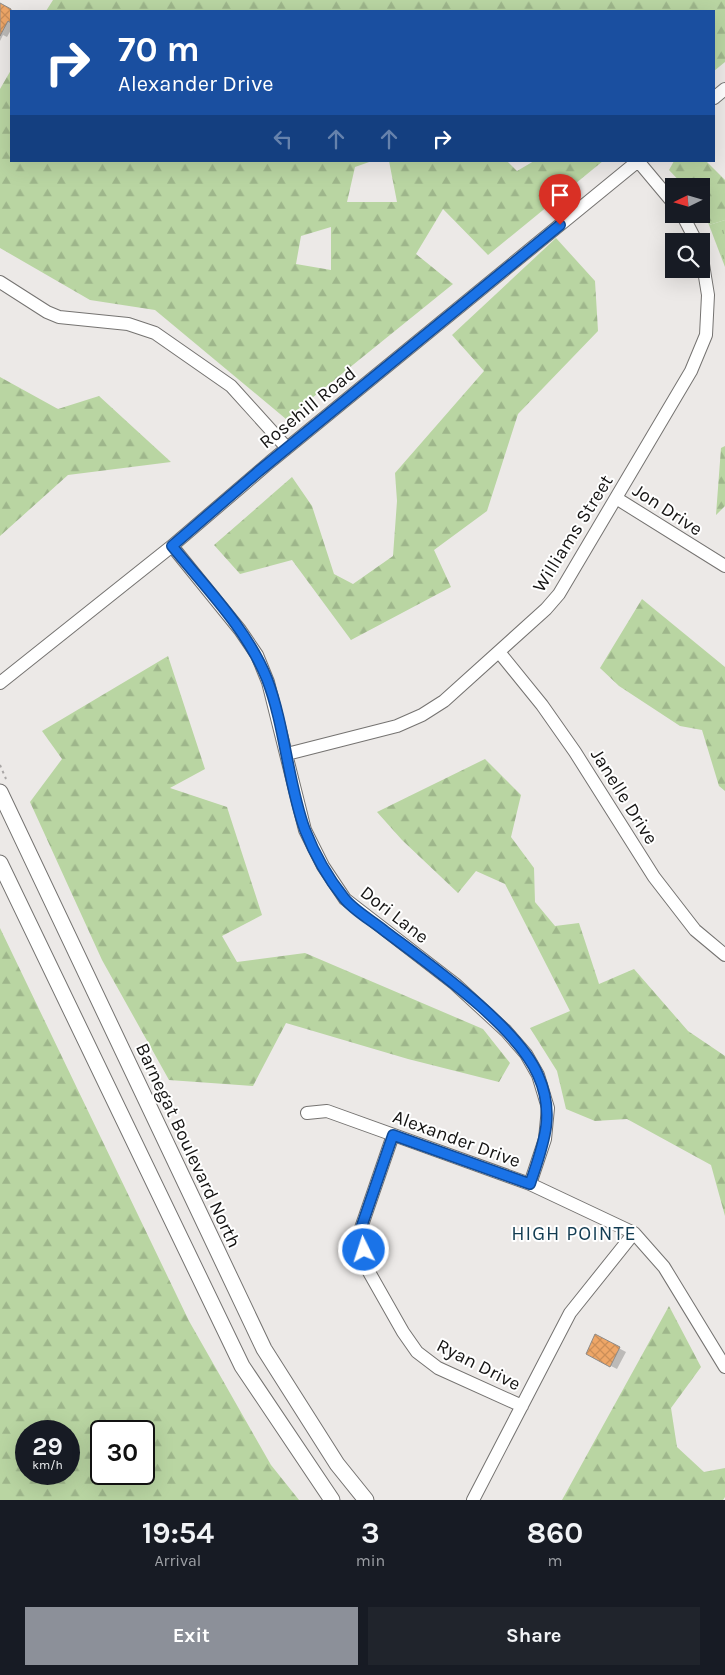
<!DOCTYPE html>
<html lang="en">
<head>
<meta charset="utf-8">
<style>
  :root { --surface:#171b24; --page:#20242c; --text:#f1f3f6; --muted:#9ea1a6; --accent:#8c9099 }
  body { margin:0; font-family:Karla,sans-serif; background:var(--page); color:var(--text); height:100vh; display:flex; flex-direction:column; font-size:19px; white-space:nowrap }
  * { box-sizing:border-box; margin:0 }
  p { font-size:16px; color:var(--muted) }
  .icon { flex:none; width:28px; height:28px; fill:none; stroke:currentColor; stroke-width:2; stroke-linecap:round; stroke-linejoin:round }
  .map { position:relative; height:1500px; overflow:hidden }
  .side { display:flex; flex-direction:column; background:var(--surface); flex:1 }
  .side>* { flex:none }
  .guide { position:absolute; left:10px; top:10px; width:705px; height:152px; border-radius:0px; box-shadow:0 5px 20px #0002; background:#1a4fa0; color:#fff; overflow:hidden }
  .needle { width:32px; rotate:265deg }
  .controls { position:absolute; left:665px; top:178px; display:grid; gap:10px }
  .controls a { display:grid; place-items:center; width:45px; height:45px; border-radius:0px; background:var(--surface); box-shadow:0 5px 20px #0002; font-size:25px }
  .speed { position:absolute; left:15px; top:1420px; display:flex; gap:10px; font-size:25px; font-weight:700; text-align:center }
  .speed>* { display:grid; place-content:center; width:65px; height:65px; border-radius:50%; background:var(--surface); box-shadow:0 5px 20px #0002; line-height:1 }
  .speed small { font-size:12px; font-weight:400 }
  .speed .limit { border:2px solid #111; border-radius:8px; background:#fff; color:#111 }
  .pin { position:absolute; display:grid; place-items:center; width:42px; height:42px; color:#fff; margin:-51px -21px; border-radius:50% 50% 50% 0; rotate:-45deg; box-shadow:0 0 5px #0007 }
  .pin .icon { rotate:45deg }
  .me { position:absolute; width:55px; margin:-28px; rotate:356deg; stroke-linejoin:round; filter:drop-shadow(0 0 4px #0008) }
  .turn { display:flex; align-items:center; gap:18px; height:105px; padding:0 25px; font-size:22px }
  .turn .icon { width:65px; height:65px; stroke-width:2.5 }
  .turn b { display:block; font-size:35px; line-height:42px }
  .lanes { display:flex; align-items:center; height:48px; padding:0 25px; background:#0003; justify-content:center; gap:25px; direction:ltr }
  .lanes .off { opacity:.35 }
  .eta { display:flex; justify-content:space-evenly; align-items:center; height:85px; text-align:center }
  .eta b { font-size:30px; font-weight:700; line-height:35px }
  .action { display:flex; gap:10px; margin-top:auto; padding:10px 25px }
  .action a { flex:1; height:58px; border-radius:0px; background:var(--accent); color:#fff; font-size:20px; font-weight:700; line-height:58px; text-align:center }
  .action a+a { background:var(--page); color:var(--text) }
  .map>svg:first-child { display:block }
  .grass { fill:url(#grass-tufts) }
  .forest { fill:url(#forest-firs); fill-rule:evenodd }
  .shadow { fill:#0003 }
  .building { fill:url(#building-cross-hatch); stroke:#8d8b89 }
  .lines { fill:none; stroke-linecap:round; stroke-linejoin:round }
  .minor-casing { stroke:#757371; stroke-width:14 }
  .tertiary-casing { stroke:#757371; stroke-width:17 }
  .path { stroke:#a9a6a5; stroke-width:2; stroke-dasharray:2.5 4; stroke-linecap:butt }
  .minor { stroke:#fff; stroke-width:12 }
  .tertiary { stroke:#fff; stroke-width:15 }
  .route-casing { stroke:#114b97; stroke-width:12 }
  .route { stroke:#1a73e8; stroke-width:9 }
  .labels { text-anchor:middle; stroke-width:4; stroke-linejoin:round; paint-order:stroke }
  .street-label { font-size:19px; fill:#151413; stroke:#fff }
  .neighbourhood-label { font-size:20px; letter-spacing:1px; fill:#123c52; stroke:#fff }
</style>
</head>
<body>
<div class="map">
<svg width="725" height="1500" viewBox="0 0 725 1500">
  <defs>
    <pattern id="grass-tufts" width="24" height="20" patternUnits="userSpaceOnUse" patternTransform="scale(1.25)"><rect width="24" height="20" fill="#b9d5a2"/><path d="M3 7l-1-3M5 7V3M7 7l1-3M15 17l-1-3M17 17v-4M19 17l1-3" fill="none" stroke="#9eb68b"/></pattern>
    <pattern id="forest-firs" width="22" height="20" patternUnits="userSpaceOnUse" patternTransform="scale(1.25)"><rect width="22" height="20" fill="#b9d5a2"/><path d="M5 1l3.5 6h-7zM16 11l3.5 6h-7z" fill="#9eb68b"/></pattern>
    <pattern id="building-cross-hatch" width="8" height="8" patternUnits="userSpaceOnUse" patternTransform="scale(1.25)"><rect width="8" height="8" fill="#eea667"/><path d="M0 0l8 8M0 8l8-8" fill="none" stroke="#cb8e58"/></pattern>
  </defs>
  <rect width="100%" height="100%" fill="#ece9e7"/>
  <!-- grass -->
  <path class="grass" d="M725,220v47l-16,-42z"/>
  <!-- forest -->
  <path class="forest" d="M53,0h672v62l-11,9v-60h-668z
    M11,70v91h361l-17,6 -8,35h50l-8,-41h118l10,10 17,-10h69l-115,94 -45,-46 -27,45 37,30 -167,135 -131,-109 -65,-10 -90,-52v-159zM331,227v43l-35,-6 5,-28z
    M674,161h32l19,19v40l-16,5 -8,-21v-18h-17l-15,-16z
    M556,238l39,43 3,50 -80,83 -31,97 -53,39 17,37 -100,53 -59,-80 -52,14 -26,-29 78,-68 20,29 22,68 19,10 40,-28 4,-55 -2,-28 89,-102 -32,-36z
    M0,377l58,32 41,-13 72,66 -103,13 -68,61z
    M725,446v60l-9,9 5,-67z
    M642,599l83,68v124l-6,-5 -17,-56 -22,-4 -61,-40 -19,-18z
    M168,656l37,113 -35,19 57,19 35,108 -40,21 15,26 68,-9 178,76 27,34 -11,19 -91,-23 -122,-36 -33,63 -84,-6 -67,-120 -72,-158 32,-43 -20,-28z
    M485,759l36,36 -10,42 23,31 1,34 20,24 24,-3 20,61 35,-15 54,62 37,25v160l-14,-51 -84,-46 -32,2 -29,-12 -9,-38 -27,-43 40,-17 -65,-127 -29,-13 -18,22 -56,-53 -25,-28z
    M0,928l189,393 82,144 28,35h-299zM69,1431v43h-43v-43zM144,1431v43h-43v-43z
    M669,1306l32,61 -30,41 6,39 27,25 21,-4v29l-2,3h-161z"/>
  <!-- shadow -->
  <path class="shadow" d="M0,4l12,7 -1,19 -4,7 -4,-2 -3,6z
    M596,1336l30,16 -9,17 -24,-12z"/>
  <!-- building -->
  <path class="building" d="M0,3l11,6v14l-3,-2 -8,15z
    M595,1334l25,13 -10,20 -24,-13z"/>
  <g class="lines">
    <!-- minor casing -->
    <g class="minor-casing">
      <path id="minor" d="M714,98l11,-9
        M638,161l36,43
        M682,214l14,27
        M0,282l47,30 12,5 69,7 27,9 76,53 56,62
        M616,498l109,68
        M172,546l68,84 17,25 11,27 37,148 18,36 22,33 110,85 51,47 20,23 12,21 10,33 -3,31 -15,45
        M499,652l43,53 33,47 79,125 41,53 30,25
        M0,683l172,-137 98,-84 368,-301
        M287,754l110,-28 25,-11 22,-14 102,-92 13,-15 132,-223 15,-36 2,-40 -7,-43
        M307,1113l20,-2 203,73 104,49 30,34 61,100
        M393,1135l-33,96 9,41 34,60 14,20 21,16 84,38
        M473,1500l97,-187 64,-80"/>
    </g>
    <!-- tertiary casing -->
    <g class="tertiary-casing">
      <path id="tertiary" d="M0,792l264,557 73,115 29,36
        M0,863l242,503 90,134"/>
    </g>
    <!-- path -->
    <path class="path" d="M0,765l6,14"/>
    <!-- minor -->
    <use href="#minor" class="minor"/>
    <!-- tertiary -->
    <use href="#tertiary" class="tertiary"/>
  </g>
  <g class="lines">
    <!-- route casing -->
    <g class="route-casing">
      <path id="route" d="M364,1250l-4,-19 33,-96 137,49c13,-39 26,-69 8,-109 -21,-49 -108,-110 -152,-143 -13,-11 -32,-21 -42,-34 -16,-20 -30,-45 -39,-68 -17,-46 -20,-104 -38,-151 -20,-50 -61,-91 -95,-133l87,-75 301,-246"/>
    </g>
    <!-- route -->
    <use href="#route" class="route"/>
  </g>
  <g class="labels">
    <!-- street labels -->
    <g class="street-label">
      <text transform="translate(307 407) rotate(-39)" y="7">Rosehill Road</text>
      <text transform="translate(668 509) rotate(33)" y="7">Jon Drive</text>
      <text transform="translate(572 533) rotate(-58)" y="7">Williams Street</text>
      <text transform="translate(625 796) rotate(58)" y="7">Janelle Drive</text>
      <text transform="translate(395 914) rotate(38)" y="7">Dori Lane</text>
      <text transform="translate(457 1138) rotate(20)" y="7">Alexander Drive</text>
      <text transform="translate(189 1145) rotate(65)" y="7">Barnegat Boulevard North</text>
      <text transform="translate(479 1364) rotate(27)" y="7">Ryan Drive</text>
    </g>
    <!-- neighbourhood labels -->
    <g class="neighbourhood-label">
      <text x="574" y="1240">HIGH POINTE</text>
    </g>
  </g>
</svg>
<div class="controls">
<a><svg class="needle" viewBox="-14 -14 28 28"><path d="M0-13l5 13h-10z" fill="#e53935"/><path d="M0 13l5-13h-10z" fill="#9ea1a6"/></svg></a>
<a><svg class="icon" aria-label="search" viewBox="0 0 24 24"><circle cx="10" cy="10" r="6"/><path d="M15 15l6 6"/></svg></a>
</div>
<div class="speed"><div>29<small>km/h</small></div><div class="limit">30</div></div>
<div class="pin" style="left:560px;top:225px;background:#d93025"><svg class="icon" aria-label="arrive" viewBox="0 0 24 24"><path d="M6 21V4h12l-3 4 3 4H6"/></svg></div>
<svg class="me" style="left:364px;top:1250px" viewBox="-20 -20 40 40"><circle r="17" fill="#1a73e8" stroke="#fff" stroke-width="3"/><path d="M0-11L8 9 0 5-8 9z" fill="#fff"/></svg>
<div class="guide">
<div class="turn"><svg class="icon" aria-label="right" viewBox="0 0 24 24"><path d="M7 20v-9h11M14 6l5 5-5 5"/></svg><div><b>70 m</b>Alexander Drive</div></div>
<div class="lanes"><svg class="icon off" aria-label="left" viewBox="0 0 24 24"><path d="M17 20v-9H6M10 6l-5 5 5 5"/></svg><svg class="icon off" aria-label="ahead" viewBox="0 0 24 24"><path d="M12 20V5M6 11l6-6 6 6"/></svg><svg class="icon off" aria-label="ahead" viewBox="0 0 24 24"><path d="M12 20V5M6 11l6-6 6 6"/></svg><svg class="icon" aria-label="right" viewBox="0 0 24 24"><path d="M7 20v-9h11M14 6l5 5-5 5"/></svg></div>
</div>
</div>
<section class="side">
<div class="eta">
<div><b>19:54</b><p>Arrival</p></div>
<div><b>3</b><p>min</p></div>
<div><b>860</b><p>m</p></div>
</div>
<div class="action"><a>Exit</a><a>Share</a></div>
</section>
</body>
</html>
